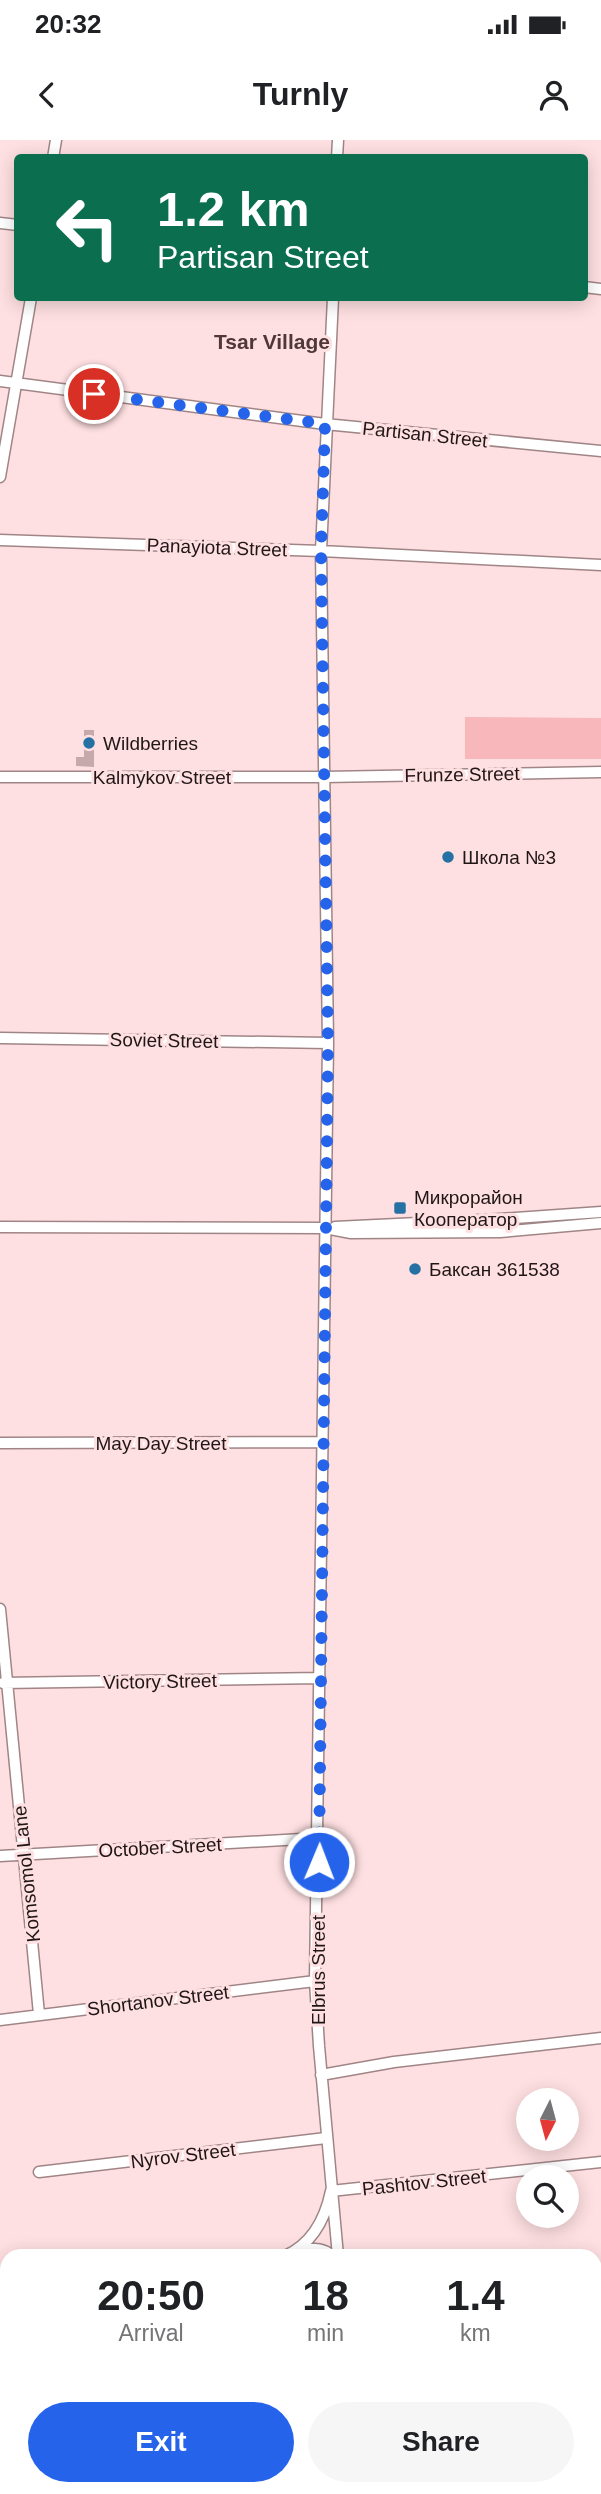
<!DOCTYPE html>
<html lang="en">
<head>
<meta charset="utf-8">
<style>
  :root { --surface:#fff; --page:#f6f6f6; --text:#202124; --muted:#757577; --accent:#2563eb }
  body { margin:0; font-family:Arial,sans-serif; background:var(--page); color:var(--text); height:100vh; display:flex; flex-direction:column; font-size:26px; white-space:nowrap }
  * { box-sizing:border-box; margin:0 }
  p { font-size:23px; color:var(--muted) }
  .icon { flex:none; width:38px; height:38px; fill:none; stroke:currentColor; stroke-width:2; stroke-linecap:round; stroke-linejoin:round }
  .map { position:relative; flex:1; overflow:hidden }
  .panel { position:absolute; left:0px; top:2109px; width:602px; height:247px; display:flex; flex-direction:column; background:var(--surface); border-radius:21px 21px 0 0; box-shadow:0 4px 18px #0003 }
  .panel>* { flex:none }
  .banner { position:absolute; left:14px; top:14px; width:574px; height:147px; border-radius:7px; box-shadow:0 4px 18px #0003; background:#0b6e4f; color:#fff; overflow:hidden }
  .needle { width:46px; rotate:186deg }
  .buttons { position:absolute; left:516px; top:1948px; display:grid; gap:14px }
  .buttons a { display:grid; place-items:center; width:63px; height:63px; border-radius:50%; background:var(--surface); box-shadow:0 4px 18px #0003; font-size:35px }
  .pin { position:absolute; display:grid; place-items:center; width:60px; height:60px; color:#fff; margin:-30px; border:4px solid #fff; border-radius:50%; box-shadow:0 2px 7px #0007 }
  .me { position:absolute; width:77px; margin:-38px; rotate:1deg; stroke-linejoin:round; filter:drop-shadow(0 0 5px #0008) }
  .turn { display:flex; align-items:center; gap:24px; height:147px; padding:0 28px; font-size:32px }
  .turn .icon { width:91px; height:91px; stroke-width:2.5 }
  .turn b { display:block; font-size:49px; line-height:60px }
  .eta { display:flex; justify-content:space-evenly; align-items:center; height:119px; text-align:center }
  .eta b { font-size:42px; font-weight:700; line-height:49px }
  .cta { display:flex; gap:14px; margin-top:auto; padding:14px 28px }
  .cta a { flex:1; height:80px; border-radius:42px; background:var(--accent); color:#fff; font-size:28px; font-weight:700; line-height:80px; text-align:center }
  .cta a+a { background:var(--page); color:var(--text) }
  .status { display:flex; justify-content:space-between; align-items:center; height:49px; padding:0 35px; background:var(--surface); direction:ltr }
  .status svg { height:19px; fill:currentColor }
  header { display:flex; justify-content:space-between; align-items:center; height:91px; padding:0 28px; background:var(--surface); font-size:32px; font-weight:700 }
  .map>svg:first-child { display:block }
  .green { fill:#f7b7bb }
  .building { fill:#c6a9aa }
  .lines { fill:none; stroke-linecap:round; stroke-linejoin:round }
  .minor-casing { stroke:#a08586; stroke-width:13 }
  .minor { stroke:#fff; stroke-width:10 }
  .route { stroke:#2563eb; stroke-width:12; stroke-dasharray:0 21.6 }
  .poi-dot { fill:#2671a4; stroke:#ffe0e2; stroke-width:2.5 }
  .labels { text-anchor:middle; stroke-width:6; stroke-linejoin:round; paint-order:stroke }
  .street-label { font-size:19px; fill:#201616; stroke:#ffe0e2 }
  .poi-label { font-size:19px; fill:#201616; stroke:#ffe0e2; text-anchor:start }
  .neighbourhood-label { font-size:21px; font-weight:bold; fill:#503839; stroke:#ffe0e2 }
</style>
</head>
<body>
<div class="status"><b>20:32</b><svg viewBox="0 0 49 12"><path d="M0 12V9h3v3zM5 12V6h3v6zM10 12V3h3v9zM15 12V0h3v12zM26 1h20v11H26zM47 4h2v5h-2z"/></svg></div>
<header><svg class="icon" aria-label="back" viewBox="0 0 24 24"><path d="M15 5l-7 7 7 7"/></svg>Turnly<svg class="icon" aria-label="person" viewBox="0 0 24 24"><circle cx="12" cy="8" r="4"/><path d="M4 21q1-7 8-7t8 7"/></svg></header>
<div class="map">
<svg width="601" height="2354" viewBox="0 0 601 2354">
  <rect width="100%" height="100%" fill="#ffe0e2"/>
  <!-- green -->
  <path class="green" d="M465,577l136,1v41h-136z"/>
  <!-- building -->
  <path class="building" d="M84,590h10v37l-18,-1v-9h8z"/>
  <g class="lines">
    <!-- minor casing -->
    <g class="minor-casing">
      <path id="minor" d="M53,18l3,-18
        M337,18l1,-18
        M0,83l18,2
        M584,147l17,2
        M333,158l-12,253 7,492 -13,938 4,65 19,210
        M0,241l325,43 276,27
        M0,337l31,-179
        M0,400l321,11 280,14
        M0,637h324l277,-5
        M0,898l328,5
        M0,1087l325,1 26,5 149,-1 101,-9
        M335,1087l165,-8 101,-7
        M0,1303l322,-1
        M0,1469l39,405
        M3,1543l317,-5
        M0,1716l319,-18
        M0,1880l315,-39
        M321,1935l73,-13 207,-24
        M39,2032l287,-34
        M299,2109c12,0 24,-2 33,7
        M285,2116c27,-12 40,-36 46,-65l270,-29
        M595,2145l6,-1
        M0,2158l7,-1
        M595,2269h6
        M0,2316l7,-1
        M363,2348l1,6"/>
    </g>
    <!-- minor -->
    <use href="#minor" class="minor"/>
  </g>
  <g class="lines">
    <!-- route -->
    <path class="route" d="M94,254l231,30 -4,127 7,491 -9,820"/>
  </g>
  <!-- markers -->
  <g class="poi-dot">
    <circle cx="89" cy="603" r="7"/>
    <circle cx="448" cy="717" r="7"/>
    <rect x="393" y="1061" width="14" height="14" rx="3.5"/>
    <circle cx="415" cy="1129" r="7"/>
  </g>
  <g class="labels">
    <!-- street labels -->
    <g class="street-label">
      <text transform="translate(425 294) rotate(6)" y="7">Partisan Street</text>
      <text transform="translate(217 407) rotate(2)" y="7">Panayiota Street</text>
      <text transform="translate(462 634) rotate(-1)" y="7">Frunze Street</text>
      <text x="162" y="644">Kalmykov Street</text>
      <text transform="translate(164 900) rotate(1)" y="7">Soviet Street</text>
      <text x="161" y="1310">May Day Street</text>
      <text transform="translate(160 1541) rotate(-1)" y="7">Victory Street</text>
      <text transform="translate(160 1707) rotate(-3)" y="7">October Street</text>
      <text transform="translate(26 1734) rotate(-96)" y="7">Komsomol Lane</text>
      <text transform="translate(318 1830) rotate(-90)" y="7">Elbrus Street</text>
      <text transform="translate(158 1860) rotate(-7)" y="7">Shortanov Street</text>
      <text transform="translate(183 2015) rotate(-7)" y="7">Nyrov Street</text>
      <text transform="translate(424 2042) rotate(-6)" y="7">Pashtov Street</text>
    </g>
    <!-- poi labels -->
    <g class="poi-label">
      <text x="103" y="610">Wildberries</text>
      <text x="462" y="724">Школа №3</text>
      <text x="414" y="1064">Микрорайон<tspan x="414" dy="22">Кооператор</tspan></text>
      <text x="429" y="1136">Баксан 361538</text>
    </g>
    <!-- neighbourhood labels -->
    <g class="neighbourhood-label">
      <text x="272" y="209">Tsar Village</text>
    </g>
  </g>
</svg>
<div class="buttons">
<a><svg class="needle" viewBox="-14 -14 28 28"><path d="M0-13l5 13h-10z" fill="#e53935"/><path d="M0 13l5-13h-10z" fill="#757577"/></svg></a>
<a><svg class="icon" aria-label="search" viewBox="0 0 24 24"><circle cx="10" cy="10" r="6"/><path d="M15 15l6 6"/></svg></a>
</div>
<div class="pin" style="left:94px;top:254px;background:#d93025"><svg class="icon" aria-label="arrive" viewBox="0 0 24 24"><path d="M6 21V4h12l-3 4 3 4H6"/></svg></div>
<svg class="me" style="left:319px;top:1722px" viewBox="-20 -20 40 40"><circle r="17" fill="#2563eb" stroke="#fff" stroke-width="3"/><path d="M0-11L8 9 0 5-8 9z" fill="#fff"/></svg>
<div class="banner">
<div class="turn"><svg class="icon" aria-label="left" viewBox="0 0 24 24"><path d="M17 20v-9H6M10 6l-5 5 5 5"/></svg><div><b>1.2 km</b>Partisan Street</div></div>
</div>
<section class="panel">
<div class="eta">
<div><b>20:50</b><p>Arrival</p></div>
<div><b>18</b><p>min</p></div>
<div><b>1.4</b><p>km</p></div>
</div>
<div class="cta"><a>Exit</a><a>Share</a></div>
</section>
</div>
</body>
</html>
